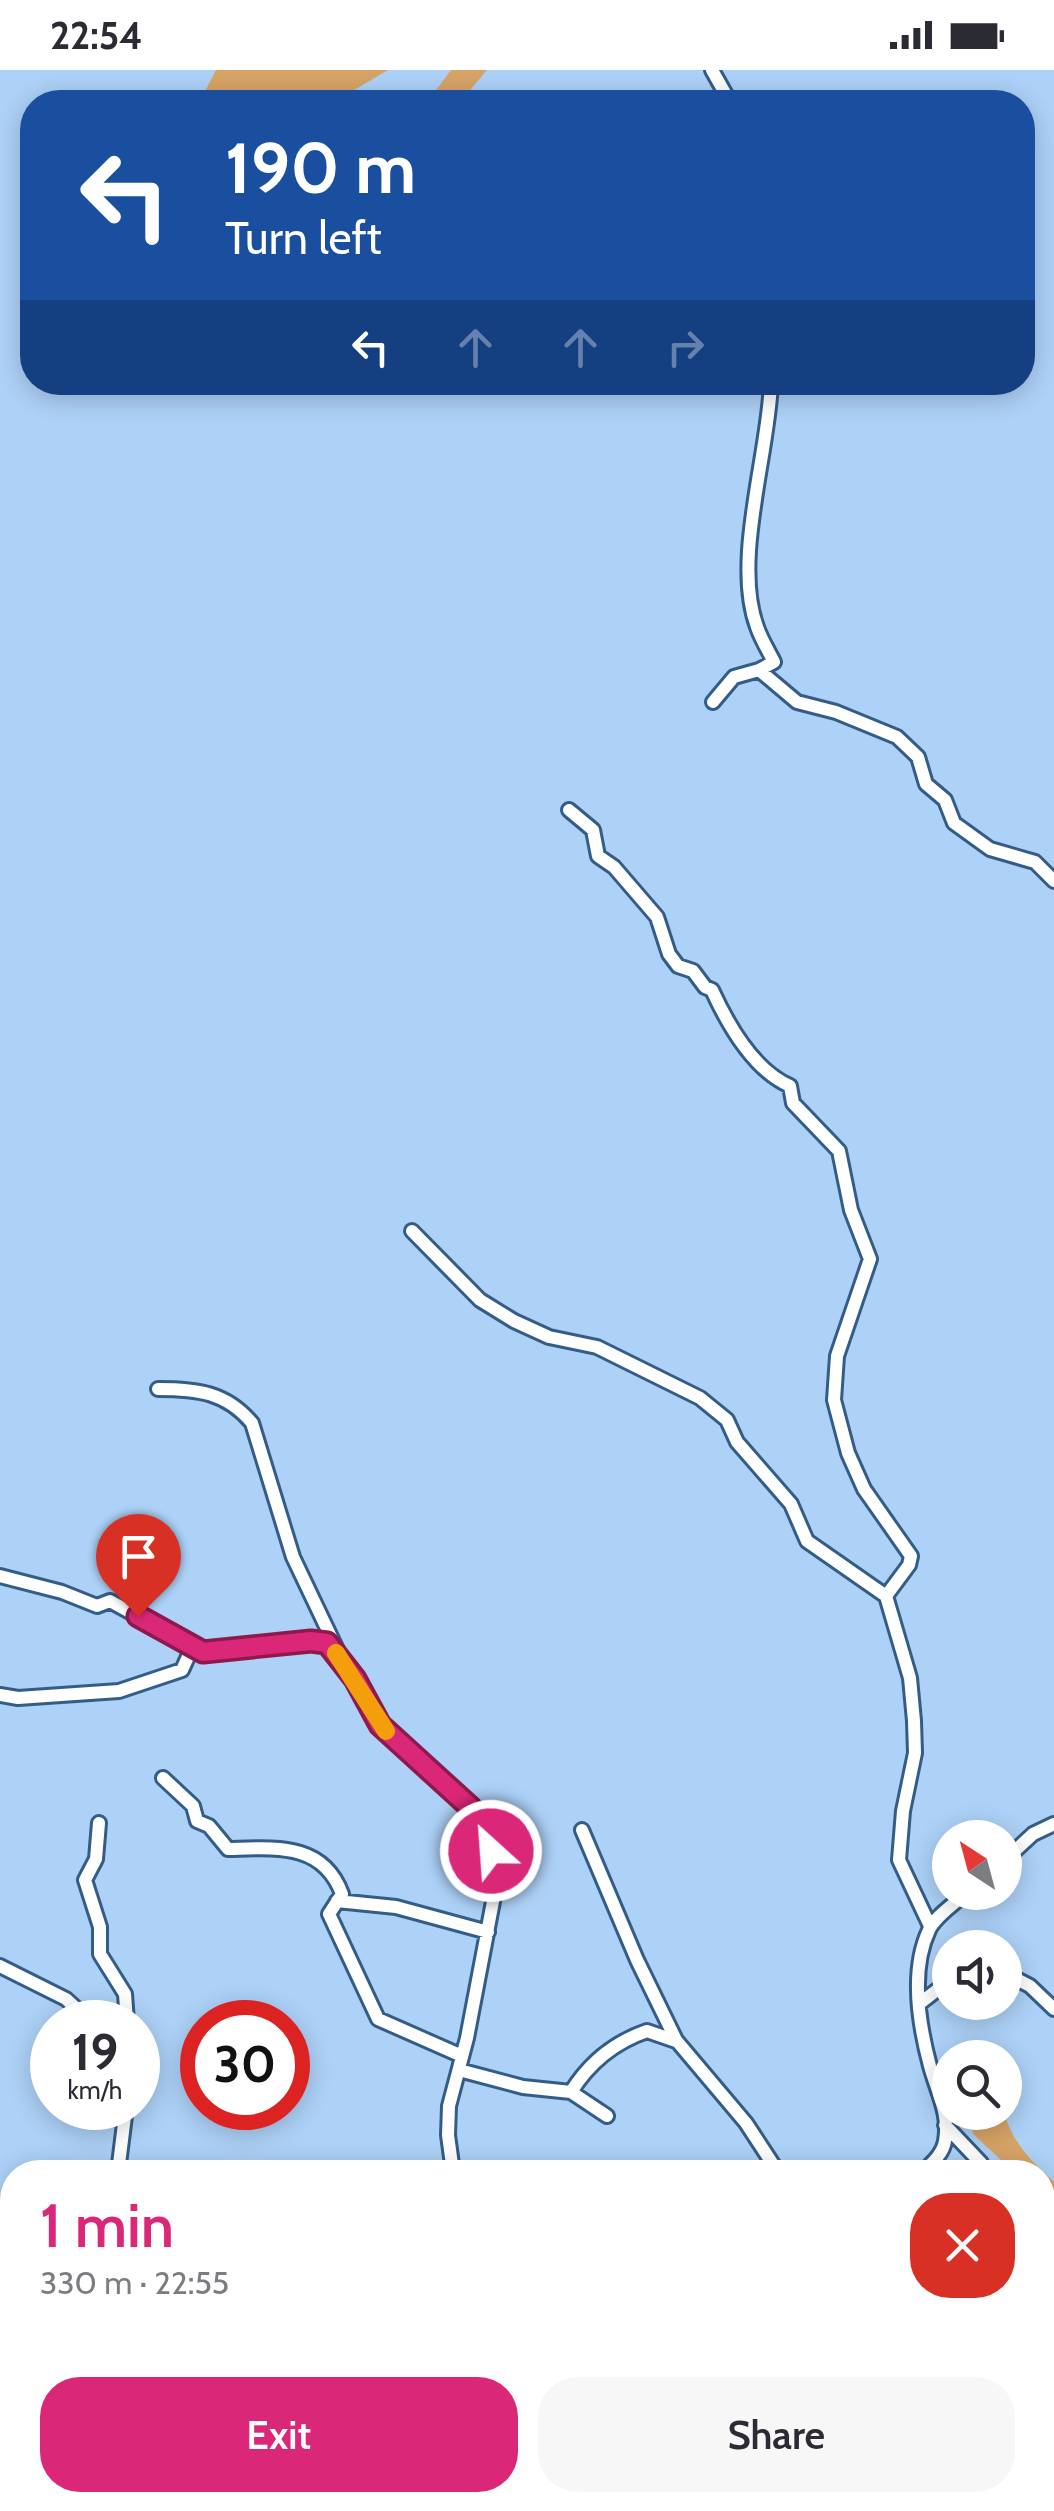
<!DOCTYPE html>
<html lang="en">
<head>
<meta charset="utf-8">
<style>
  :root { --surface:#fff; --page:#f7f7f7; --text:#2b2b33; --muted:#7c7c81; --accent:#db2777 }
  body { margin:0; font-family:Cabin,sans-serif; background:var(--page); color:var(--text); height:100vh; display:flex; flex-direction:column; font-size:38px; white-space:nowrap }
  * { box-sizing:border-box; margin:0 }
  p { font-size:32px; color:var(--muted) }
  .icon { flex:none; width:55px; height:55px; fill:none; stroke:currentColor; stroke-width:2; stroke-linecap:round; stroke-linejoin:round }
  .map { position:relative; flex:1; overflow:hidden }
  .panel { position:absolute; left:0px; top:2090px; width:1055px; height:352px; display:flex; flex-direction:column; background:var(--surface); border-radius:40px 40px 0 0; box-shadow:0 5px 25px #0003 }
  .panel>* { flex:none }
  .banner { position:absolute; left:20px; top:20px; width:1015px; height:305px; border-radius:40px; box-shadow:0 5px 25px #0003; background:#1a4fa0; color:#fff; overflow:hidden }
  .needle { width:65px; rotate:324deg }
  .controls { position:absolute; left:932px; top:1750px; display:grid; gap:20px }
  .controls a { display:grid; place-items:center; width:90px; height:90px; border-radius:50%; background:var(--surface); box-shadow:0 5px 25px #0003; font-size:50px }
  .speed { position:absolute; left:30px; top:1930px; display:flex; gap:20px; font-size:50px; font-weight:700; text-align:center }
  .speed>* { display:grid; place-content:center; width:130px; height:130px; border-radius:50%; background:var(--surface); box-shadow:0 5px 25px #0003; line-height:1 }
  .speed small { font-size:25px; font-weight:400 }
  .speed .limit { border:15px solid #d22; background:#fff; color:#111 }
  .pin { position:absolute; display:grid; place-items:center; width:85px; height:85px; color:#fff; margin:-102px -42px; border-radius:50% 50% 50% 0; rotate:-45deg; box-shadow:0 0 10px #0007 }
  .pin .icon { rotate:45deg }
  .me { position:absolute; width:110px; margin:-55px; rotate:334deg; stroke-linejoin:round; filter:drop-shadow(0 0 8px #0008) }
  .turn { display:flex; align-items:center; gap:35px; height:210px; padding:0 40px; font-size:45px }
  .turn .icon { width:130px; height:130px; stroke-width:2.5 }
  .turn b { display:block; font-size:70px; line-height:85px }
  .lanes { display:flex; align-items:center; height:95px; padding:0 40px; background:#0003; justify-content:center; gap:50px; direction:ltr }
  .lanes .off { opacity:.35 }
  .round { display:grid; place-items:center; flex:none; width:105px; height:105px; border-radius:40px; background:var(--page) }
  .overview { display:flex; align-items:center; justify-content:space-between; height:170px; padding:0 40px }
  h1 { font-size:60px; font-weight:600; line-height:75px; color:var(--accent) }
  .cta { display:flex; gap:20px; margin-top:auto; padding:20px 40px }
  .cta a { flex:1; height:115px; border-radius:40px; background:var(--accent); color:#fff; font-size:40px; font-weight:600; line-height:115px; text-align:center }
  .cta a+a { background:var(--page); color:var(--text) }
  .status { display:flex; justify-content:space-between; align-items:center; height:70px; padding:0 50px; background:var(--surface); direction:ltr }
  .status svg { height:28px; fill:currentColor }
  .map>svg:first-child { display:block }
  .green { fill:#d7a467 }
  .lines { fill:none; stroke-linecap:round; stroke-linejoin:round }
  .river { stroke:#40a0f8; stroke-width:18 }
  .minor-casing { stroke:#335d86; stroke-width:18 }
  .highway-casing { stroke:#335d86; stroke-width:25 }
  .minor { stroke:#fff; stroke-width:12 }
  .highway { stroke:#fff; stroke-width:20 }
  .route-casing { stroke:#8e194d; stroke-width:25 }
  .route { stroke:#db2777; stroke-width:18 }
  .slow { stroke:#f59e0b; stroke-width:18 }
</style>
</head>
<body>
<div class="status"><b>22:54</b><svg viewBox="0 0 49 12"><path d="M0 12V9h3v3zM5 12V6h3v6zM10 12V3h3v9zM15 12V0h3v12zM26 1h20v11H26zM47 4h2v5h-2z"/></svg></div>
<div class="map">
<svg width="1054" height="2441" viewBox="0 0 1054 2441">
  <rect width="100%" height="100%" fill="#add1f7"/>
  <!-- green -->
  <path class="green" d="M216,0h172l-54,32h-103l-29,-5z
    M451,0h36l-27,32h-33z
    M964,2043h40c9,30 27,48 50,69v25l-11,-10 -1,-25h-28l-40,-37z"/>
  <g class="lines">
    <!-- river -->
    <path class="river" d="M16,2430l12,11"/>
    <!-- minor casing -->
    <g class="minor-casing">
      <path id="minor" d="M712,0l18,32
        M759,600l15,-8c-6,-12 -13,-23 -17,-35 -25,-67 12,-174 14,-245
        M713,632l21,-25 25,-7 38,32 39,10 61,25 21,20 8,27 19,16 9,23 36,26 45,13 19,19
        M569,740l24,20 5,26 16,11 43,50 12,37 9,12 15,5 12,16 7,3c16,35 41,80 78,96l3,17 46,48 12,59 19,49 -33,97 -3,44 14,53 16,36 47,67 -2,9 -23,31
        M412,1161l68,69 34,21 35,16 48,10 103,51 27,22 10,22 54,62 16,37 79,55 24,82 4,43 1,32 -12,58 -4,49 31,66
        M158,1319c39,0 68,3 94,34l41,134 48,101 39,67 90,82 18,22 7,62 -28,147 -18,68 -1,29 5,37
        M0,1506l62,16 35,14 13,-5 93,51 108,-11 16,2 9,9
        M0,1625l18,3 101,-7 63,-21 10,-22
        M163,1708l30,28 4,15 12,5 19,23c47,-1 95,-7 114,45l-13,20 49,105 84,37
        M99,1753l-3,36 -11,21 15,47v27l25,40 2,28
        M582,1760l55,130 39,80 70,83 32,49
        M1005,1790l28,-26 21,-10
        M337,1831l59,6 92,25
        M0,1896l66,33 25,23
        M1005,1903l25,13 24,23
        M919,1934l31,-24
        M459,2000l64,17 48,5 36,24
        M571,2022c18,-29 44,-50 76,-61l29,10
        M945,2055l36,38 2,9
        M118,2102l8,-64
        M923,2102c9,-9 20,-18 22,-31 5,-27 -8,-49 -15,-75 -11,-41 -20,-96 -1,-136 6,-14 27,-27 38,-38
        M0,2169l12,3
        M1042,2348l12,7
        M909,2441l8,-11"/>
    </g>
    <!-- highway casing -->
    <g class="highway-casing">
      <path id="highway" d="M1042,2146l12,8
        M0,2413l12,-11"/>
    </g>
    <!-- minor -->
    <use href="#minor" class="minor"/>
    <!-- highway -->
    <use href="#highway" class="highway"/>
  </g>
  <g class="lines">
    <!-- route casing -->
    <g class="route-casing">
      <path id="route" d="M138,1546l65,36 108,-11 16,2 28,36 25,46 90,82 18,22 3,22"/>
    </g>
    <!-- route -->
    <use href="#route" class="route"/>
    <!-- slow -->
    <path class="slow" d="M336,1583l50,78"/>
  </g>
</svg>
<div class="controls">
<a><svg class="needle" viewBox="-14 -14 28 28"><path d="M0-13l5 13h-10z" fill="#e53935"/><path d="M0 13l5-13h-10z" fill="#7c7c81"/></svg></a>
<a><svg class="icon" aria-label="sound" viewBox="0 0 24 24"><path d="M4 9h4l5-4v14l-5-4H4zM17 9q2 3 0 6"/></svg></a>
<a><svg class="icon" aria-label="search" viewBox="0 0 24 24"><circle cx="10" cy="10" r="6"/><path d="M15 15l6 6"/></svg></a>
</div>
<div class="speed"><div>19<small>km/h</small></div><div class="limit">30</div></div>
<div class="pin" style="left:138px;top:1546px;background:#d93025"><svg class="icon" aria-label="arrive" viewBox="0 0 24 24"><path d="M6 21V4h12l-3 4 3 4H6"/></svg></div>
<svg class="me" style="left:491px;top:1781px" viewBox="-20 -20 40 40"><circle r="17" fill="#db2777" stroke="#fff" stroke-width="3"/><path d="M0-11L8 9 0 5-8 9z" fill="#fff"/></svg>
<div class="banner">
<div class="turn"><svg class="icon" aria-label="left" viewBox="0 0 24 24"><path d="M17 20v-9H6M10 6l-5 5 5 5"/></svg><div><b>190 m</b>Turn left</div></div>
<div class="lanes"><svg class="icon" aria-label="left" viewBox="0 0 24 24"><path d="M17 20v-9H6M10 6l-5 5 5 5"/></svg><svg class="icon off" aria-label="ahead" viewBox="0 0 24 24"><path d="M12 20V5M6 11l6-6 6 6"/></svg><svg class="icon off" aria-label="ahead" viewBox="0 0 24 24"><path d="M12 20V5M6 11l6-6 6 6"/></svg><svg class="icon off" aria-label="right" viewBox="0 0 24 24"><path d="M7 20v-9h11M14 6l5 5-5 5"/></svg></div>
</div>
<section class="panel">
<div class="overview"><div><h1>1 min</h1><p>330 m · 22:55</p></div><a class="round" style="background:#d93025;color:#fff"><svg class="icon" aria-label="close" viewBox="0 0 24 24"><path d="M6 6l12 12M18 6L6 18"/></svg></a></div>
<div class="cta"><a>Exit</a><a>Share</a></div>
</section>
</div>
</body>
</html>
